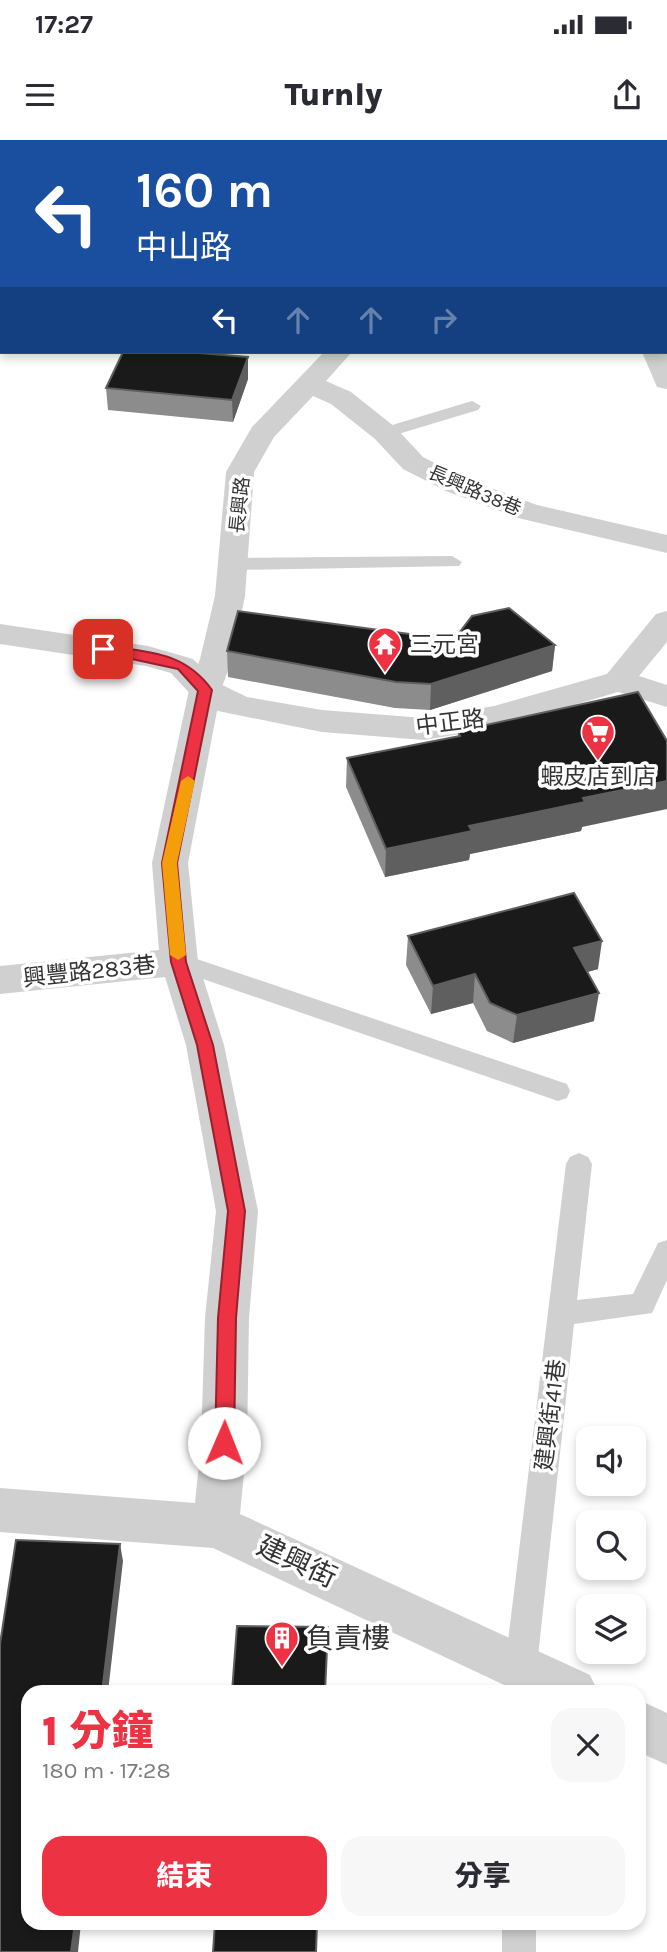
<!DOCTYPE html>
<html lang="zh-TW">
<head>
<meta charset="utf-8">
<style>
  :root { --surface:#fff; --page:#f7f7f7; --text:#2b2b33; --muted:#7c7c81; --accent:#ec3243 }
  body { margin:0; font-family:Karla,"Noto Sans TC",sans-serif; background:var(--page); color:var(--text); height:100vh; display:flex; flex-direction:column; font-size:26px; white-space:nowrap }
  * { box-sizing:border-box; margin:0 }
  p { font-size:23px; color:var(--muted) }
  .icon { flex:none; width:38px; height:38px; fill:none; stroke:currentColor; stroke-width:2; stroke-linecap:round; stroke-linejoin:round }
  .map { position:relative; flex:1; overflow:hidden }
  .side { position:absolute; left:21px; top:1545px; width:625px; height:245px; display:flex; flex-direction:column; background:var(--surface); border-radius:21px; box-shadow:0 4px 10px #0003 }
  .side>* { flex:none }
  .guide { position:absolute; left:0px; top:0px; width:668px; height:214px; box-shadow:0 4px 10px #0003; background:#1a4fa0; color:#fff; overflow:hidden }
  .fabs { position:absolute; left:576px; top:1286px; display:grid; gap:14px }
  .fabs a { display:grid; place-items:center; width:70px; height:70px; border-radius:14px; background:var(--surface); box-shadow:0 4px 10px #0003; font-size:35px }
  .pin { position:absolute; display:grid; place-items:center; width:60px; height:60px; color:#fff; margin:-30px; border-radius:14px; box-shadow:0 4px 10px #0006 }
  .me { position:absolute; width:77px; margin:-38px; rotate:1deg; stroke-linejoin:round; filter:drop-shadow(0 0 5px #0008) }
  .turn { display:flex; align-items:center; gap:24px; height:147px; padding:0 21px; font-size:32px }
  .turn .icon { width:91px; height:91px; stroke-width:2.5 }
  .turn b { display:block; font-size:49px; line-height:60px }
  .lanes { display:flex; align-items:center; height:66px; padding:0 21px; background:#0003; justify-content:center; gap:35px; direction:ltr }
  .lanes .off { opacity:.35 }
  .round { display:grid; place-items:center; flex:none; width:74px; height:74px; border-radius:21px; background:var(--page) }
  .head { display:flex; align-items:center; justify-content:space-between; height:119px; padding:0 21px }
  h1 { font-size:42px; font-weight:800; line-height:52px; color:var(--accent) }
  .cta { display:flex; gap:14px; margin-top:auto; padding:14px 21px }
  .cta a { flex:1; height:80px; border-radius:21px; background:var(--accent); color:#fff; font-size:28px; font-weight:800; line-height:80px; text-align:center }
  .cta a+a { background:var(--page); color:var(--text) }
  .status { display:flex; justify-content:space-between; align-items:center; height:49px; padding:0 35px; background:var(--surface); direction:ltr }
  .status svg { height:19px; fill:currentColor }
  header { display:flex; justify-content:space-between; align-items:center; height:91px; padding:0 21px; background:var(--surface); font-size:32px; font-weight:800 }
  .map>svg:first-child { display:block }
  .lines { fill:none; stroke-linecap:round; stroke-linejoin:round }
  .service { fill:#d0d0d0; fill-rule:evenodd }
  .minor { fill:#d0d0d0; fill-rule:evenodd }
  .tertiary { fill:#d0d0d0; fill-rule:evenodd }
  .secondary { fill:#bdbdbd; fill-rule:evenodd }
  .wall { fill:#8c8c8c }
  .shaded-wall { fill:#5f5f5f }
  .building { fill:#1a1a1a; stroke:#5f5f5f; stroke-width:2 }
  .route { fill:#ec3243; stroke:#99202c; stroke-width:2 }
  .slow { fill:#f59e0b }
  .labels { text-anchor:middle; stroke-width:7; stroke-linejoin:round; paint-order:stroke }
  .far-street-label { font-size:19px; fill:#333; stroke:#fff }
  .poi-label { font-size:23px; fill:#333; stroke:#fff; text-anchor:start }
  .street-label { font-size:23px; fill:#333; stroke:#fff }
  .near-street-label { font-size:28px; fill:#333; stroke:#fff }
  .near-poi-label { font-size:28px; fill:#333; stroke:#fff; text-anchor:start }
</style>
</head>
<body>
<div class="status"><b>17:27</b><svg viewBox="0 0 49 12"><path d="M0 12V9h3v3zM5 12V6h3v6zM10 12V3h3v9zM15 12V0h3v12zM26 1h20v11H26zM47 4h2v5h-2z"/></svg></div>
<header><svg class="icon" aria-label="menu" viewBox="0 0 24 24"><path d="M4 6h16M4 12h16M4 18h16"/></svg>Turnly<svg class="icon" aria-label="share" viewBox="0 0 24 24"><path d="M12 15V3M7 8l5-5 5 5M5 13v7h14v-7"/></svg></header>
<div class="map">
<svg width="667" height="1812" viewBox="0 0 667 1812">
  <rect width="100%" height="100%" fill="#fff"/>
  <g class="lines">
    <!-- service -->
    <path class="service" d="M472,261l9,5 -3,4 -93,28 -9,-5 3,-4z
      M452,416l10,6 -3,4 -226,4 -10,-6 10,-6z
      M179,813l388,131 3,7 -3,7 -9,3 -387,-133 -4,-6 4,-6z
      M579,1013l9,4 4,7 -15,136 56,-6 25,-51 9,-3v40l-15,33 -78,11 -37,342v26h-32v-26l61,-502 4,-7z
      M502,1783h34v29h-34z"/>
    <!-- minor -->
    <path class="minor" d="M274,0h24v2h-24z
      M607,0h60v8v-6z
      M324,212h28l-26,29 25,11 44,35 28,30 43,22 71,26 130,30v18l-149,-35 -72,-27 -43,-22 -28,-30 -44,-35 -18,-8 -39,41 -20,35 -9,124 -13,63 -11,31 -33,173 10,99 26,83 34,166 -9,107 -2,125 -7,71 350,161 8,17h-79l-306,-144 -213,-16v-44l195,15 6,-60 4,-125 11,-107 -30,-166 -21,-68 -165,17v-28l159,-16 -7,-87 37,-173 11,-31 15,-63 11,-124 26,-45z
      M639,1560l28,13v52l-28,-13z"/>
    <!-- tertiary -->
    <path class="tertiary" d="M667,210v39l-10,-2 -15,-35z
      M667,471v31l-28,34 28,9v22l-49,-15 -122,36 -72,12 -102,-8 -109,-22 -19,-12 -23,-25 -25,-7 -146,-22v-20l148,22 45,13 23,23 31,15 75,13 102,8 70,-12 113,-32 49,-60z"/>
    <!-- secondary -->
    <path class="secondary" d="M501,0h24l-25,2z
      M0,65h2v14h-2z"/>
  </g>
  <!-- wall -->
  <path class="wall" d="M248,239l-15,43 -125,-12 -2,-22z
    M417,495l138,10 -3,26 -122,39 -35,-2 -167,-31 -1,-26z
    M458,591l124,96 -1,4 -111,23 -1,6 -84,17 -39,-90 1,-29 111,-22z
    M408,796l190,33 -11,3 7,49 -81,22 -26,-12 -14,-28 -42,11 -25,-49z"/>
  <!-- shaded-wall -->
  <path class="shaded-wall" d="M248,217v22l-15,43 -1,-22z
    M555,505l-3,26 -122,39 1,-26z
    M667,641v28l-85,18 -1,4 -111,23 -1,6 -84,17 1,-28 83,-23 114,-28z
    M602,801l-4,28 -28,8 4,-29z
    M475,834l-2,29 -42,11 2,-28z
    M599,853l-5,28 -81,22 4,-28z
    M120,1404l3,17 -15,131h-6z
    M75,1783h6l-3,29h-7z"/>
  <!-- building -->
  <path class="building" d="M328,0h91v2h-92z
    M540,0h73v2h-79z
    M123,212h64l61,5 -16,43 -126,-12z
    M509,468l46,37 -124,39 -35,-2 -169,-31 11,-40 179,24 42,-2 13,-17z
    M638,552l29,49v40l-84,17 2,4 -116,24 3,5 -86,18 -39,-91 113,-22 -2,-5z
    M574,753l28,48 -28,7 25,45 -82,22 -27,-12 -15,-29 -42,12 -25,-50z
    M16,1400l104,4 -18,148h-74v231h47l-4,29h-71v-308z
    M237,1486l91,1 -3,65h-93z
    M215,1783h102l-1,29h-103z"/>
  <!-- route -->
  <path class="route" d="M103,505c44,7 81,6 109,45l-35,173 9,99 27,83 32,166 -9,107 -2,125 -3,6 -7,3 -6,-3 -3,-6 3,-125 10,-107 -31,-166 -26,-83 -9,-99 36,-172 -20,-22 -79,-17v-6z"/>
  <!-- slow -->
  <path class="slow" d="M188,636l7,5 -18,82 9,92 -8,5 -8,-5 -8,-92 19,-82z"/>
  <!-- icons -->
  <defs>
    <g id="temple-pin" transform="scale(1.75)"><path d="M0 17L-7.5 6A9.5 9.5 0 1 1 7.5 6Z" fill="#ec3243" stroke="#fff"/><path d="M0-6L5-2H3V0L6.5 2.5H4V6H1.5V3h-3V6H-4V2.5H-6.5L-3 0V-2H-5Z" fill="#fff"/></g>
    <g id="supermarket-pin" transform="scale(1.75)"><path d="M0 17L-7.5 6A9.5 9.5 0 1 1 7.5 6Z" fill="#ec3243" stroke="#fff"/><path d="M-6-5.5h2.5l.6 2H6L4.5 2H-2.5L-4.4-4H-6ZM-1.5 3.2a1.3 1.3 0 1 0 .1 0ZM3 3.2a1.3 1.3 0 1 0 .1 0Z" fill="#fff"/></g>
    <g id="building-pin" transform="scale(1.75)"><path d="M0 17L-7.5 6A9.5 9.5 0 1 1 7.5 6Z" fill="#ec3243" stroke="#fff"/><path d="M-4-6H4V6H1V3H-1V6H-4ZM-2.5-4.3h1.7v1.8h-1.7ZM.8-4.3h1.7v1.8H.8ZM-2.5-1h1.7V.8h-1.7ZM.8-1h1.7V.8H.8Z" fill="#fff"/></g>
  </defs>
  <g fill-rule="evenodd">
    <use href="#temple-pin" x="385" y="504"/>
    <use href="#supermarket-pin" x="598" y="592"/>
    <use href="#building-pin" x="282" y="1498"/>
  </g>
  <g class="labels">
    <!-- far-street labels -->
    <g class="far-street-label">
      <text transform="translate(475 350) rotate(23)" y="7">長興路38巷</text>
      <text transform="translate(239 365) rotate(-84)" y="7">長興路</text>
    </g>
    <!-- poi labels -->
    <g class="poi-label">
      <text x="410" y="512">三元宮</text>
      <text x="598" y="644" text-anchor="middle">蝦皮店到店</text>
    </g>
    <!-- street labels -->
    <g class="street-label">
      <text transform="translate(450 582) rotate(-7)" y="8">中正路</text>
      <text transform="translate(89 831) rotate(-6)" y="8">興豐路283巷</text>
      <text transform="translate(550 1275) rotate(-83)" y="8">建興街41巷</text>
    </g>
    <!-- near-street labels -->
    <g class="near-street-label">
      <text transform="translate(297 1421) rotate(25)" y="10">建興街</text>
    </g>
    <!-- near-poi labels -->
    <g class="near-poi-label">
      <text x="306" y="1508">負責樓</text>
    </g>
  </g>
</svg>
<div class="fabs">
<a><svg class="icon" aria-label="sound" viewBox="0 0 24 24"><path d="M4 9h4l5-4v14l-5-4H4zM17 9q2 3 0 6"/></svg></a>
<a><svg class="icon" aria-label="search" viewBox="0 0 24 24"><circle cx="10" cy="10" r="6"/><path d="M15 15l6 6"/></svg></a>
<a><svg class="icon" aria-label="layers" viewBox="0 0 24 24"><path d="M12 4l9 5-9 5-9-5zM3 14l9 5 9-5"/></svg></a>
</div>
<div class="pin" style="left:103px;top:509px;background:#d93025"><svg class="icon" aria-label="arrive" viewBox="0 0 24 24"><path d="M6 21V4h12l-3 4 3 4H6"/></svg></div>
<svg class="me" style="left:224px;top:1303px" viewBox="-20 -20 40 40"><circle r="19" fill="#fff"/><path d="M0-13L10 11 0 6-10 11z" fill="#ec3243"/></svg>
<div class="guide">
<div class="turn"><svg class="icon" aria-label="left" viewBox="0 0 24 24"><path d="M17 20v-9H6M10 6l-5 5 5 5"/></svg><div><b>160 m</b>中山路</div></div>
<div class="lanes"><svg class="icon" aria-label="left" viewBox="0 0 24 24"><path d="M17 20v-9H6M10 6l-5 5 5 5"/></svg><svg class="icon off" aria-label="ahead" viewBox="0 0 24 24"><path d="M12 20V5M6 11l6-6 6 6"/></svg><svg class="icon off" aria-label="ahead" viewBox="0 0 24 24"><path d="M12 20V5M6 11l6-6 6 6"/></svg><svg class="icon off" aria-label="right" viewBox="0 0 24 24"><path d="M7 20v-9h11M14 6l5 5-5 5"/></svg></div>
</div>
<section class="side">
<div class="head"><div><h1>1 分鐘</h1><p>180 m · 17:28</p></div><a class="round"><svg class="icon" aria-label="close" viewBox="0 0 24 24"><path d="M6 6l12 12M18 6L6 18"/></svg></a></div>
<div class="cta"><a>結束</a><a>分享</a></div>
</section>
</div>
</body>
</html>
